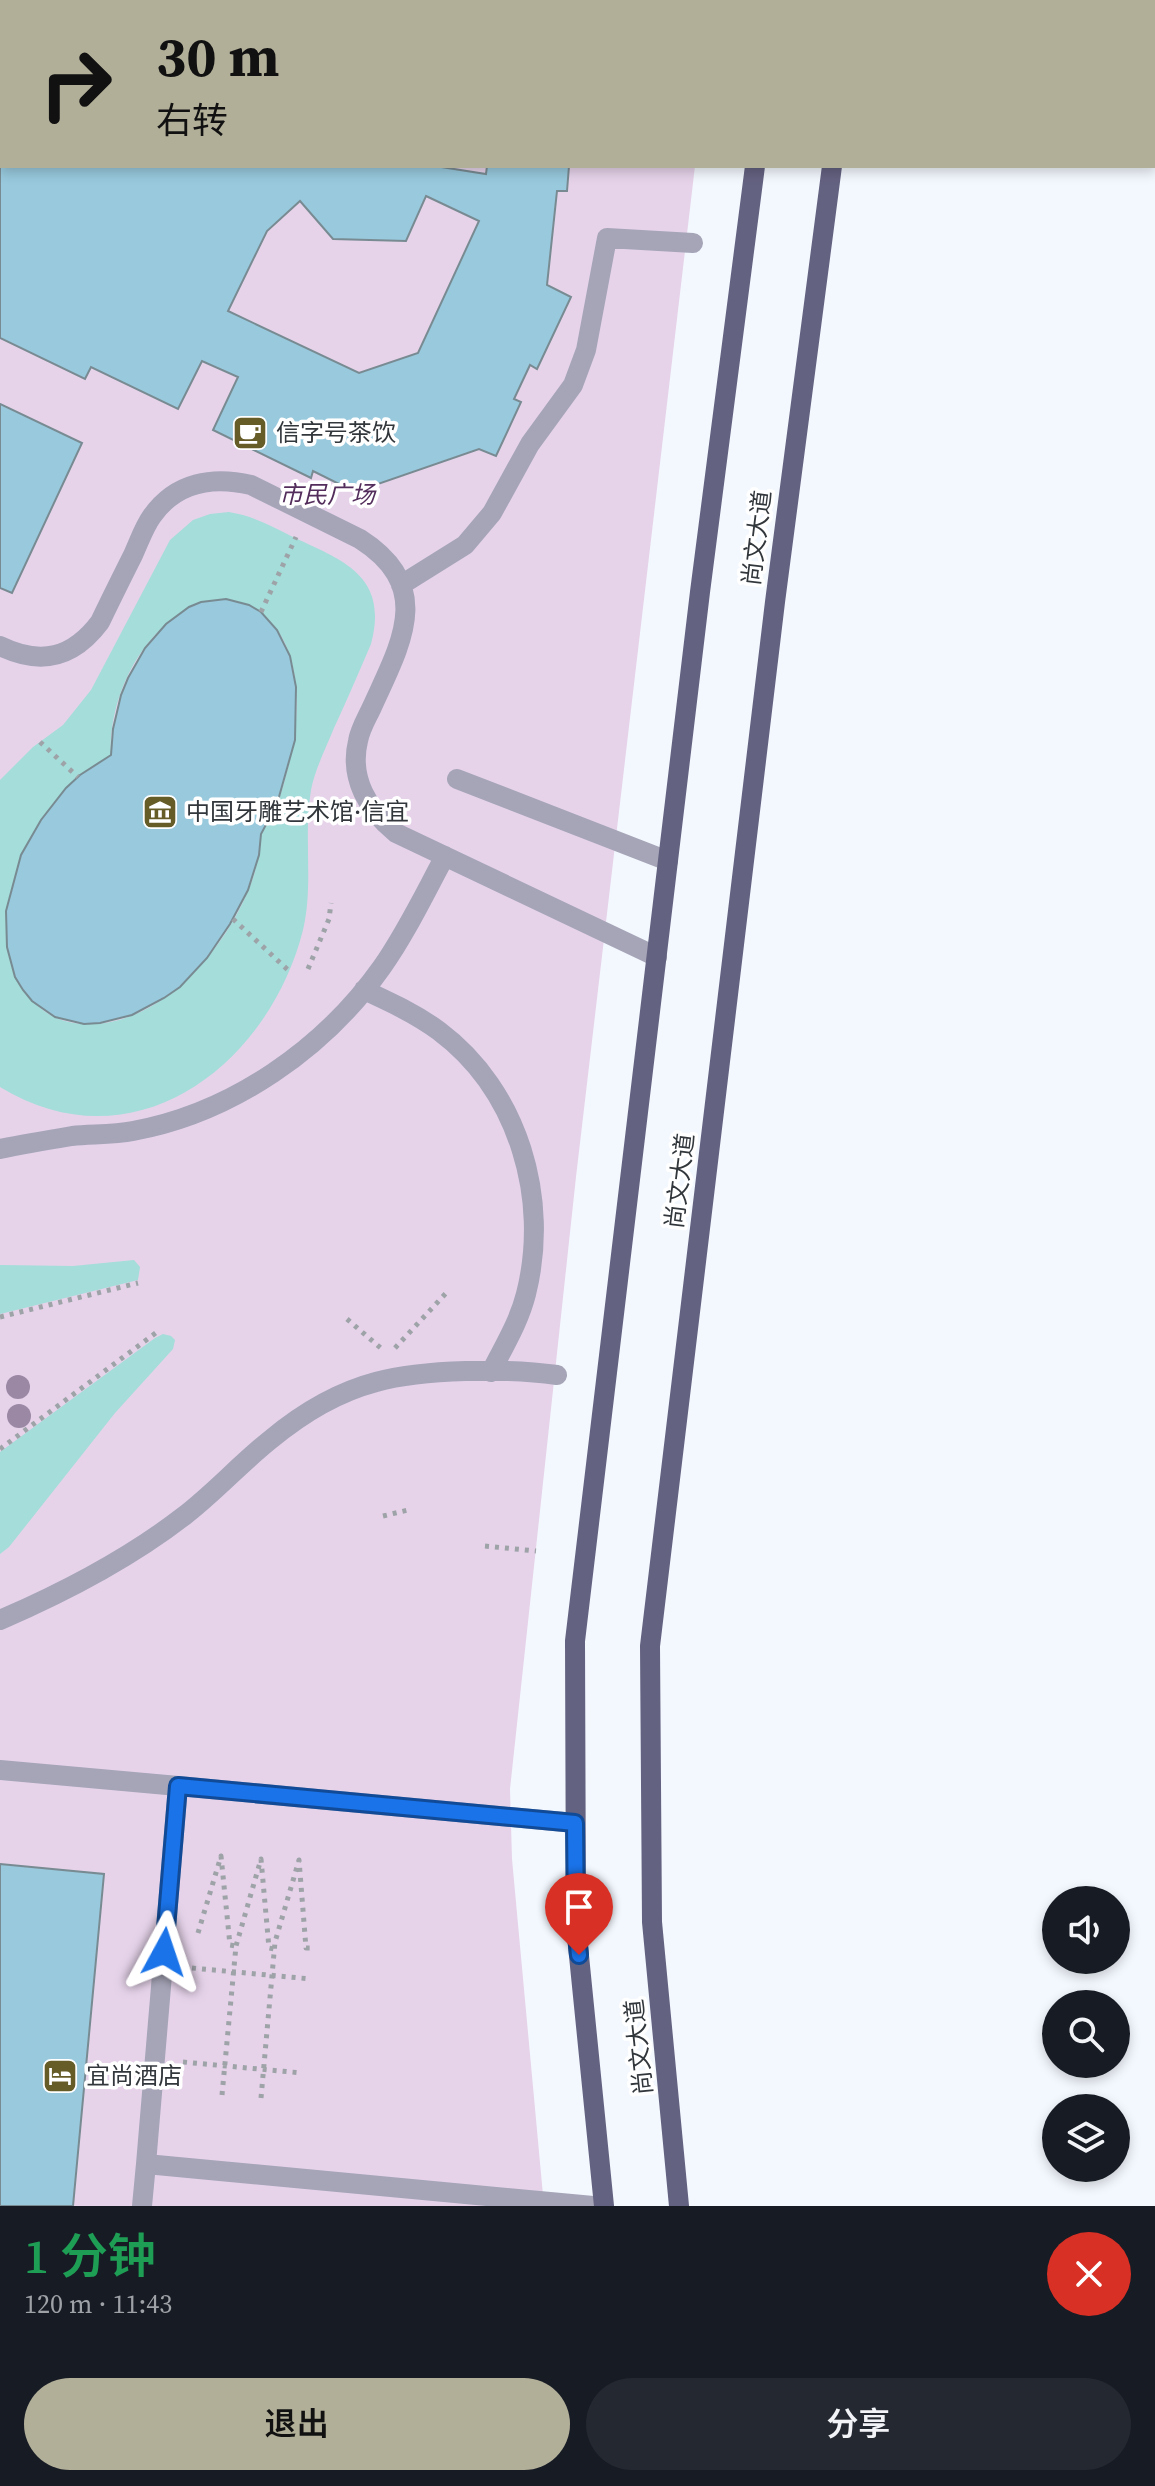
<!DOCTYPE html>
<html lang="zh">
<head>
<meta charset="utf-8">
<style>
  :root { --surface:#171b24; --page:#242831; --text:#f1f3f6; --muted:#9ea1a6; --accent:#b2af99 }
  body { margin:0; font-family:"Source Serif 4","Noto Sans SC",serif; background:var(--page); color:var(--text); height:100vh; display:flex; flex-direction:column; font-size:30px; white-space:nowrap }
  * { box-sizing:border-box; margin:0 }
  p { font-size:26px; color:var(--muted) }
  .icon { flex:none; width:44px; height:44px; fill:none; stroke:currentColor; stroke-width:2; stroke-linecap:round; stroke-linejoin:round }
  .map { position:relative; height:2206px; overflow:hidden }
  .side { display:flex; flex-direction:column; background:var(--surface); flex:1 }
  .side>* { flex:none }
  .hud { position:absolute; left:0px; top:0px; width:1156px; height:168px; box-shadow:0 4px 12px #0003; background:#b2af99; color:#111; overflow:hidden }
  .tools { position:absolute; left:1042px; top:1886px; display:grid; gap:16px }
  .tools a { display:grid; place-items:center; width:88px; height:88px; border-radius:50%; background:var(--surface); box-shadow:0 4px 12px #0003; font-size:40px }
  .pin { position:absolute; display:grid; place-items:center; width:68px; height:68px; color:#fff; margin:-82px -34px; border-radius:50% 50% 50% 0; rotate:-45deg; box-shadow:0 0 8px #0007 }
  .pin .icon { rotate:45deg }
  .me { position:absolute; width:88px; margin:-44px; rotate:5deg; stroke-linejoin:round; filter:drop-shadow(0 0 6px #0008) }
  .turn { display:flex; align-items:center; gap:28px; height:168px; padding:0 24px; font-size:36px }
  .turn .icon { width:104px; height:104px; stroke-width:2.5 }
  .turn b { display:block; font-size:56px; line-height:68px }
  .round { display:grid; place-items:center; flex:none; width:84px; height:84px; border-radius:42px; background:var(--page) }
  .summary { display:flex; align-items:center; justify-content:space-between; height:136px; padding:0 24px }
  h1 { font-size:48px; font-weight:600; line-height:60px; color:#1e9e55 }
  .action { display:flex; gap:16px; margin-top:auto; padding:16px 24px }
  .action a { flex:1; height:92px; border-radius:48px; background:var(--accent); color:#111; font-size:32px; font-weight:600; line-height:92px; text-align:center }
  .action a+a { background:var(--page); color:var(--text) }
  .map>svg:first-child { display:block }
  .green { fill:#e6d3ea }
  .water { fill:#a4ddda; fill-rule:evenodd }
  .building { fill:#98c9dd; stroke:#798b92; stroke-width:2; fill-rule:evenodd }
  .lines { fill:none; stroke-linecap:round; stroke-linejoin:round }
  .path { stroke:#9ea3a8; stroke-width:5; stroke-dasharray:4 6; stroke-linecap:butt }
  .minor { stroke:#a6a5b8; stroke-width:20 }
  .major { stroke:#646281; stroke-width:20 }
  .tree { fill:#9b88a4 }
  .route-casing { stroke:#114b97; stroke-width:20 }
  .route { stroke:#1a73e8; stroke-width:14 }
  .labels { text-anchor:middle; stroke-width:7; stroke-linejoin:round; paint-order:stroke }
  .poi-label { font-size:24px; fill:#32373c; stroke:#fff; text-anchor:start }
  .park-label { font-size:24px; font-style:italic; fill:#532d5b; stroke:#fff }
  .street-label { font-size:24px; fill:#32373c; stroke:#fff }
</style>
</head>
<body>
<div class="map">
<svg width="1155" height="2206" viewBox="0 0 1155 2206">
  <rect width="100%" height="100%" fill="#f3f8fe"/>
  <!-- green -->
  <path class="green" d="M0,0h714v2h-712v164h693l-119,1011 -66,612 2,70 32,347h-544z"/>
  <!-- water -->
  <path class="water" d="M229,512c24,4 43,14 64,25 51,24 96,39 78,107 -12,28 -24,56 -37,84 -8,20 -19,41 -23,62 -8,47 3,93 -8,140 -34,135 -169,239 -303,157v-307l33,-33 30,-22 28,-35 79,-150 23,-20 17,-6zM226,599c82,15 78,114 60,176 -3,14 -8,27 -14,40 -3,7 -9,14 -11,21 -4,14 -3,28 -8,42 -23,66 -90,149 -168,146 -85,-3 -85,-112 -62,-172 20,-41 48,-74 88,-97 -3,-67 43,-151 115,-156z
    M134,1260l6,7 -2,13 -138,34v-49l73,1z
    M163,1334l8,2 4,4 -2,9 -58,64 -106,134 -9,7v-102l155,-114z"/>
  <!-- building -->
  <path class="building" d="M353,0h196l1,2h-192z
    M0,40l2,1v125h433l51,8 1,-8h82l-2,25h-10l-10,94 24,12 -34,72 -7,-4 -16,34 7,3 -25,54 -17,-7 -124,43 -42,-21 -2,7 -98,-48 25,-53 -36,-16 -24,48 -87,-42 -6,12 -85,-41zM426,196l53,25 -61,132 -59,20 -131,-62 39,-80 33,-30 33,38 73,2z
    M0,404l82,39 -70,150 -12,-5z
    M226,599l23,6 12,7 16,18 13,26 6,31 -1,53 -18,64 -16,30 -2,21 -11,35 -18,34 -23,34 -27,29 -16,11 -32,17 -32,8 -16,1 -29,-7 -23,-16 -9,-11 -8,-13 -8,-30 -1,-36 15,-56 20,-35 25,-32 14,-13 31,-20 2,-26 8,-34 7,-17 17,-30 21,-24 23,-17 12,-5z
    M0,1864l104,10 -31,332h-73z"/>
  <g class="lines">
    <!-- path -->
    <path class="path" d="M261,612l35,-75
      M40,742l38,35
      M233,919l55,51
      M308,969l21,-50 2,-16
      M0,1317l138,-34
      M347,1319l36,31
      M395,1348l53,-57
      M0,1449l157,-117
      M383,1516l25,-6
      M485,1546l51,5
      M198,1933l23,-77 9,89 6,1
      M192,1968l119,11
      M183,2062l119,11
      M222,2095l14,-149 25,-87 8,89 5,1
      M261,2098l14,-156 24,-82 7,88h7"/>
    <!-- minor -->
    <path class="minor" d="M401,585l64,-40 27,-32 38,-69 43,-59 13,-35 21,-112 86,5
      M0,646c41,20 73,12 100,-24 11,-23 22,-45 33,-67 6,-13 11,-28 19,-39 24,-34 61,-40 99,-31l109,54c75,48 41,104 12,168 -5,11 -12,22 -14,34 -9,37 10,69 38,92l261,124
      M457,779l211,82
      M364,990c26,12 52,24 75,41 80,60 111,168 87,263 -7,28 -22,52 -35,78
      M0,1149c24,-5 48,-9 72,-13 20,-2 41,-1 61,-5 99,-18 191,-82 249,-164 24,-34 43,-74 63,-111
      M0,1620c65,-28 127,-60 184,-104 30,-23 56,-52 86,-76 30,-25 68,-48 106,-58 47,-13 132,-14 181,-7
      M0,1770l178,16 -32,378
      M178,1786l397,37
      M142,2206l4,-42 447,42"/>
    <!-- major -->
    <path class="major" d="M776,2l1,-2
      M853,2v-2
      M604,2206l-28,-280 -1,-285 125,-1049 55,-426
      M679,2206l-27,-284 -2,-276 125,-1044 57,-436"/>
  </g>
  <!-- trees -->
  <g class="tree">
    <circle cx="18" cy="1387" r="12"/>
    <circle cx="19" cy="1416" r="12"/>
  </g>
  <g class="lines">
    <!-- route casing -->
    <g class="route-casing">
      <path id="route" d="M164,1952l14,-166 397,37 1,103 3,29"/>
    </g>
    <!-- route -->
    <use href="#route" class="route"/>
  </g>
  <!-- icons -->
  <defs>
    <g id="cafe-square" transform="scale(1.8)"><rect x="-9" y="-9" width="18" height="18" rx="4" fill="#665c28" stroke="#fff"/><path d="M-5.5-4.5H6V0H3Q3 3.5 0 3.5H-2.5Q-5.5 3.5-5.5 0ZM3-3.2v2h1.7v-2ZM-6 4.5H4V6H-6Z" fill="#fff"/></g>
    <g id="museum-square" transform="scale(1.8)"><rect x="-9" y="-9" width="18" height="18" rx="4" fill="#665c28" stroke="#fff"/><path d="M0-6L6-3V-2H-6V-3ZM-5-1h2V3h-2ZM-1-1h2V3h-2ZM3-1h2V3H3ZM-6 4H6V6H-6Z" fill="#fff"/></g>
    <g id="hotel-square" transform="scale(1.8)"><rect x="-9" y="-9" width="18" height="18" rx="4" fill="#665c28" stroke="#fff"/><path d="M-6-4.5h1.5V1H6V5H4.5V3h-9V5H-6ZM-4 0a1.8 1.8 0 1 1 3.6 0ZM.5 0V-2.5h3Q6-2.5 6 0Z" fill="#fff"/></g>
  </defs>
  <g fill-rule="evenodd">
    <use href="#cafe-square" x="250" y="433"/>
    <use href="#museum-square" x="160" y="812"/>
    <use href="#hotel-square" x="60" y="2076"/>
  </g>
  <g class="labels">
    <!-- poi labels -->
    <g class="poi-label">
      <text x="276" y="441">信字号茶饮</text>
      <text x="186" y="820">中国牙雕艺术馆·信宜</text>
      <text x="86" y="2084">宜尚酒店</text>
    </g>
    <!-- park labels -->
    <g class="park-label">
      <text x="327" y="503">市民广场</text>
    </g>
    <!-- street labels -->
    <g class="street-label">
      <text transform="translate(757 538) rotate(-83)" y="8">尚文大道</text>
      <text transform="translate(680 1181) rotate(-83)" y="8">尚文大道</text>
      <text transform="translate(639 2047) rotate(-96)" y="8">尚文大道</text>
    </g>
  </g>
</svg>
<div class="tools">
<a><svg class="icon" aria-label="sound" viewBox="0 0 24 24"><path d="M4 9h4l5-4v14l-5-4H4zM17 9q2 3 0 6"/></svg></a>
<a><svg class="icon" aria-label="search" viewBox="0 0 24 24"><circle cx="10" cy="10" r="6"/><path d="M15 15l6 6"/></svg></a>
<a><svg class="icon" aria-label="layers" viewBox="0 0 24 24"><path d="M12 4l9 5-9 5-9-5zM3 14l9 5 9-5"/></svg></a>
</div>
<div class="pin" style="left:579px;top:1955px;background:#d93025"><svg class="icon" aria-label="arrive" viewBox="0 0 24 24"><path d="M6 21V4h12l-3 4 3 4H6"/></svg></div>
<svg class="me" style="left:164px;top:1952px" viewBox="-20 -20 40 40"><path d="M0-17L14 15 0 8-14 15z" fill="#1a73e8" stroke="#fff" stroke-width="4"/></svg>
<div class="hud">
<div class="turn"><svg class="icon" aria-label="right" viewBox="0 0 24 24"><path d="M7 20v-9h11M14 6l5 5-5 5"/></svg><div><b>30 m</b>右转</div></div>
</div>
</div>
<section class="side">
<div class="summary"><div><h1>1 分钟</h1><p>120 m · 11:43</p></div><a class="round" style="background:#d93025;color:#fff"><svg class="icon" aria-label="close" viewBox="0 0 24 24"><path d="M6 6l12 12M18 6L6 18"/></svg></a></div>
<div class="action"><a>退出</a><a>分享</a></div>
</section>
</body>
</html>
